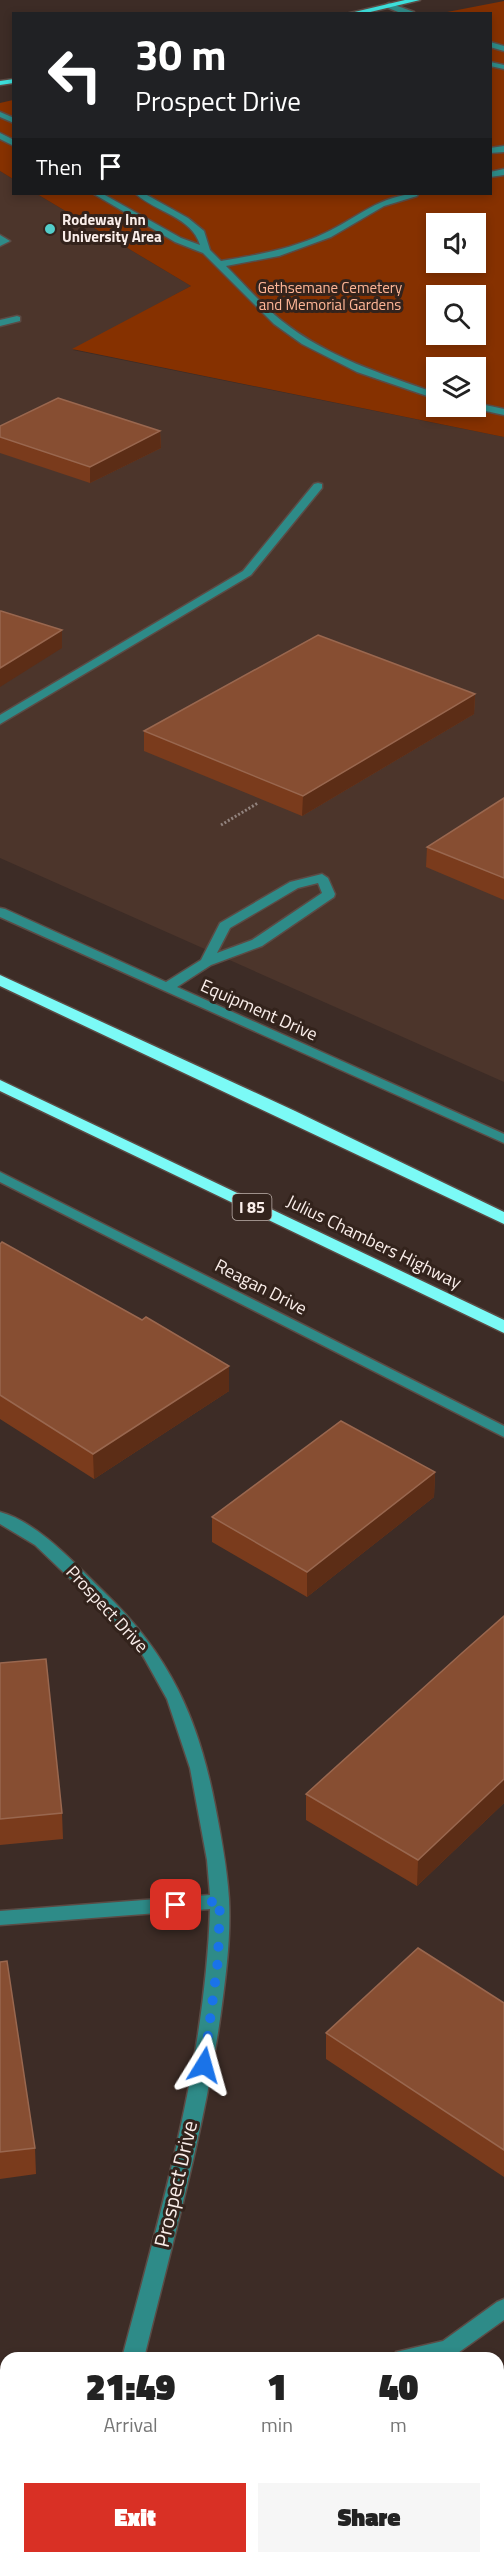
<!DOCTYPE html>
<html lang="en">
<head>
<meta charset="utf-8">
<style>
  :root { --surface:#fff; --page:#f6f6f6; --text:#222; --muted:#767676; --accent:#d93025 }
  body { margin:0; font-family:"Titillium Web",sans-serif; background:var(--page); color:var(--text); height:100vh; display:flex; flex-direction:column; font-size:22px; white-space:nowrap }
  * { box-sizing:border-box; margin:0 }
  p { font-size:20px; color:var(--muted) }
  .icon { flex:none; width:33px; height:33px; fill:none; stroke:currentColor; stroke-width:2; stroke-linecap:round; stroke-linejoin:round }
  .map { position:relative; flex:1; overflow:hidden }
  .panel { position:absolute; left:0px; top:2352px; width:504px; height:212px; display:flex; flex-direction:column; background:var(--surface); border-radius:18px 18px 0 0; box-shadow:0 3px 9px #0003 }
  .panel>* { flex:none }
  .guide { position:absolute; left:12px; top:12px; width:480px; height:183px; border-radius:0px; box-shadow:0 3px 9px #0003; background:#202124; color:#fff; overflow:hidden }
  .controls { position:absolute; left:426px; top:213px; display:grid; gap:12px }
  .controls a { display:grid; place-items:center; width:60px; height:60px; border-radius:0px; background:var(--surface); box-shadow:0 3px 9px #0003; font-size:30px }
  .pin { position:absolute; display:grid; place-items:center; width:51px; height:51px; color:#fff; margin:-26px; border-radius:12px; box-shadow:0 3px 9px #0006 }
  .me { position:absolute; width:66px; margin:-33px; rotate:8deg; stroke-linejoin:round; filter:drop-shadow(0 0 4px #0008) }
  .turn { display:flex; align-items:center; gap:21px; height:126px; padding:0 24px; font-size:27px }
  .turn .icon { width:78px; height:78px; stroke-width:2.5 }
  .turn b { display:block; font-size:42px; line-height:51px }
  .then { display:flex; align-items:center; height:57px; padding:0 24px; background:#0003; gap:12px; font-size:22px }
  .eta { display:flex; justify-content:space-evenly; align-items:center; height:102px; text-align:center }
  .eta b { font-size:36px; font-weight:800; line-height:42px }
  .action { display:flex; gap:12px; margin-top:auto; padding:12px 24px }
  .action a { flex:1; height:69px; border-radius:0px; background:var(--accent); color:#fff; font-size:24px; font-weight:800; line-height:69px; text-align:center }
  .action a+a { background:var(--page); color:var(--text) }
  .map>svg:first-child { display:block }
  .built { fill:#4c352b }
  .green { fill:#863100; fill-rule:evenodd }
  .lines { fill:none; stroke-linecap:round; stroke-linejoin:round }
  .minor-casing { stroke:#5b4b45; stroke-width:3 }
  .major-casing { stroke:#5b4b45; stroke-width:3 }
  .highway-casing { stroke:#5b4b45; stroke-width:3 }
  .path { stroke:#92837e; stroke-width:3; stroke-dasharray:2 2; stroke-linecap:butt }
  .minor { fill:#2e8b88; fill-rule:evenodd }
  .major { fill:#3ddfdb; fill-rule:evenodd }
  .highway { fill:#7bfaf6; fill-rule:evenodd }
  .wall { fill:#7a3b1c }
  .shaded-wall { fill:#5c2d16 }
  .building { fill:#874e32; stroke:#99674f; stroke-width:1.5 }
  .route { stroke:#1a73e8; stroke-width:10; stroke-dasharray:0 18 }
  .poi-dot { fill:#53cdca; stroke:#33231c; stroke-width:2 }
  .labels { text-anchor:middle; stroke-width:6; stroke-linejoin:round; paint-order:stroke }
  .far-poi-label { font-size:15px; font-weight:bold; fill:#faeeea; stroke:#33231c; text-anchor:start }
  .far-park-label { font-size:15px; fill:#ffb697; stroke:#33231c }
  .shield { fill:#33231c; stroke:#beb1ac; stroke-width:1.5 }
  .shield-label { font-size:16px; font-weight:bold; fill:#faeeea }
  .street-label { font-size:18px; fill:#faeeea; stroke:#33231c }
  .near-street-label { font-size:21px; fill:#faeeea; stroke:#33231c }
</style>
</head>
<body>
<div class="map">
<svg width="504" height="2563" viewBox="0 0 504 2563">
  <rect width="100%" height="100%" fill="#3d2c26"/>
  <!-- built -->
  <path class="built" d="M0,171l13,8 1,15h23l154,92 -118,64 431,87v645l-504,-224z"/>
  <!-- green -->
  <path class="green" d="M504,1v436l-432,-88 119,-63 -154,-92h453v-180l-48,-1zM436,224h40v38h-40zM436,296h40v38h-40zM436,368h40v38h-40z
    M13,100v79l-13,-8v-68z"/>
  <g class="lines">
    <!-- minor casing -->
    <g class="minor-casing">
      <path id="minor" d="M389,3l25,9v2h-11l-17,-7 -1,-2z
        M490,42l14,4v5l-14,-4z
        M490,62l14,3v4l-14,-3z
        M0,112l14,6v5l-14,-6z
        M0,133l14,7v6l-14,-7z
        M504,146v6l-14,1v-5z
        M504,169v6l-14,2v-5z
        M94,194h9l78,44 19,7c-8,-28 -44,-33 -64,-51h9l43,24 16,13 6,19 11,11c36,-6 71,-12 104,-28 31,-14 56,-39 93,-39l-1,2 -33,10 -53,31 -52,19 -53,10c18,18 36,39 56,55 45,36 100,53 154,72v6l-79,-27 -55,-28 -28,-20 -71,-71 -28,-11z
        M0,235l10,6 -10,5z
        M17,316l3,1v4l-20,5v-6z
        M476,403l28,6v6l-32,-7 -1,-2h5z
        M318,483l4,1v4l-71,87 -251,149v-9l243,-144 71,-87z
        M322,874l6,4 7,16 -1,3 -72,49 -51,19 -34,22 327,147v9l-504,-226v-9l5,1 161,73 35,-22 19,-37 70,-41zM318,883l4,10 -70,47 -35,13 13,-25 68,-40z
        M0,1172l504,254v11l-504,-255z
        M0,1512c38,10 76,53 104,80 65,62 94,125 111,213 6,31 12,62 14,94 2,37 -3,76 -8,113 -16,117 -49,232 -77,346h-22c39,-148 83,-296 88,-449l-210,16v-14l210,-16 -3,-35 -17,-92 -23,-69 -24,-43 -35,-41 -73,-70 -35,-21z
        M504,2299v21l-49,35 -7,3h-55l3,-6 47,-11 54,-39z
        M41,2558h22l-2,5h-22z"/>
    </g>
    <!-- major casing -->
    <g class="major-casing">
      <path id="major" d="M405,0h15l-58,14h-16z
        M14,79v4l-14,2v-4z"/>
    </g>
    <!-- highway casing -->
    <g class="highway-casing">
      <path id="highway" d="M0,975l295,136 209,101v12l-504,-238z
        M0,1080l504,240v13l-504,-242z"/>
    </g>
    <!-- path -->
    <path class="path" d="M221,825l37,-22"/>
    <!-- minor -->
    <use href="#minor" class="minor"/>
    <!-- major -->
    <use href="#major" class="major"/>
    <!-- highway -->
    <use href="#highway" class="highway"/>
  </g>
  <!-- wall -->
  <path class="wall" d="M0,426l160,5 1,17 -71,35 -90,-30z
    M475,694l-1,20 -172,102 -158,-65v-20z
    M504,798v102l-78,-33 1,-20z
    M0,1244l229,122v25l-135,88 -94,-60z
    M435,1472l-1,25 -127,100 -95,-55v-25z
    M504,1616v187l-87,83 -111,-66v-26z
    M0,1663l62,150 1,26 -63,6z
    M0,1962l35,186 1,26 -36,5z
    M504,2003v174l-178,-118v-26z
    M298,2558h200l6,5h-199z"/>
  <!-- shaded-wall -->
  <path class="shaded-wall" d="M160,431l1,17 -71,35v-16z
    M62,630v18l-62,39v-19z
    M475,694l-1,20 -172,102 1,-20z
    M229,1366v25l-135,88 -1,-25z
    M435,1472l-1,25 -127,100v-25z
    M504,1779v24l-87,83 1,-26z"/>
  <!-- building -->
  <path class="building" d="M58,398l102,33 -70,36 -90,-30v-11z
    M0,611h1l61,19 -62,38z
    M318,635l157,59 -172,102 -159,-65z
    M504,798v80l-77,-31z
    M2,1242l140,78 4,-3 83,49 -136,88 -93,-59v-151z
    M341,1421l94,51 -128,100 -95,-55z
    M504,1616v163l-86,81 -112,-66 156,-141z
    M46,1659l16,154 -62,6v-156z
    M418,1948l86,55v147l-178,-117z
    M7,1961l28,187 -35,4v-190z
    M504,2418v145h-169l-6,-5h169v-134z"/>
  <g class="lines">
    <!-- route -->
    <path class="route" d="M176,1905l44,-4 -2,59 -14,105"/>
  </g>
  <!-- markers -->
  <circle class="poi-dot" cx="50" cy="229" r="6"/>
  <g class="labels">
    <!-- far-poi labels -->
    <g class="far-poi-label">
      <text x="62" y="225">Rodeway Inn<tspan x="62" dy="17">University Area</tspan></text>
    </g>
    <!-- far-park labels -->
    <g class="far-park-label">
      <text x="330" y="293">Gethsemane Cemetery<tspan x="330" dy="17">and Memorial Gardens</tspan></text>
    </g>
    <!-- shield labels -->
    <rect class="shield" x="232.5" y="1194" width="39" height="26" rx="4.5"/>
    <g class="shield-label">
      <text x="252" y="1213">I 85</text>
    </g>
    <!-- street labels -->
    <g class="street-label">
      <text transform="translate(259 1010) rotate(24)" y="6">Equipment Drive</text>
      <text transform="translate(374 1242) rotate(26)" y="6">Julius Chambers Highway</text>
      <text transform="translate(261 1287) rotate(27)" y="6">Reagan Drive</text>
      <text transform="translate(107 1609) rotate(47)" y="6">Prospect Drive</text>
    </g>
    <!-- near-street labels -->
    <g class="near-street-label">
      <text transform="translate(176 2184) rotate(-77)" y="7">Prospect Drive</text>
    </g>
  </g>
</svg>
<div class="controls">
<a><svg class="icon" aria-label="sound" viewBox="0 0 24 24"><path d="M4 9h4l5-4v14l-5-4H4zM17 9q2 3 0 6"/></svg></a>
<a><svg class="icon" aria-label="search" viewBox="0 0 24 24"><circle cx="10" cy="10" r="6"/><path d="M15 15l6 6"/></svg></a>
<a><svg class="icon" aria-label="layers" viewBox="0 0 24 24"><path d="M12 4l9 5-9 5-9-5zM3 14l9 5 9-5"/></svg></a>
</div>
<div class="pin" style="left:176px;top:1905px;background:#d93025"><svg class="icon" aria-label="arrive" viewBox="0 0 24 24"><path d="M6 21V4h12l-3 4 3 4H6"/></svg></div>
<svg class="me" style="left:204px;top:2065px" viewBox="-20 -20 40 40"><path d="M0-17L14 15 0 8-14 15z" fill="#1a73e8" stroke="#fff" stroke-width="4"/></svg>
<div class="guide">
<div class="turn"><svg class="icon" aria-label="left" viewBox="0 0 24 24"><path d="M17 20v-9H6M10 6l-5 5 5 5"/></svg><div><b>30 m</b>Prospect Drive</div></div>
<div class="then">Then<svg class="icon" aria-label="arrive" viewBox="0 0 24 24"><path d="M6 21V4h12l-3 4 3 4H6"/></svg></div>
</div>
<section class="panel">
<div class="eta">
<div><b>21:49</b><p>Arrival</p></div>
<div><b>1</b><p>min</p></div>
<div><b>40</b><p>m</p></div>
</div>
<div class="action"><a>Exit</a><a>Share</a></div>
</section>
</div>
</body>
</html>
